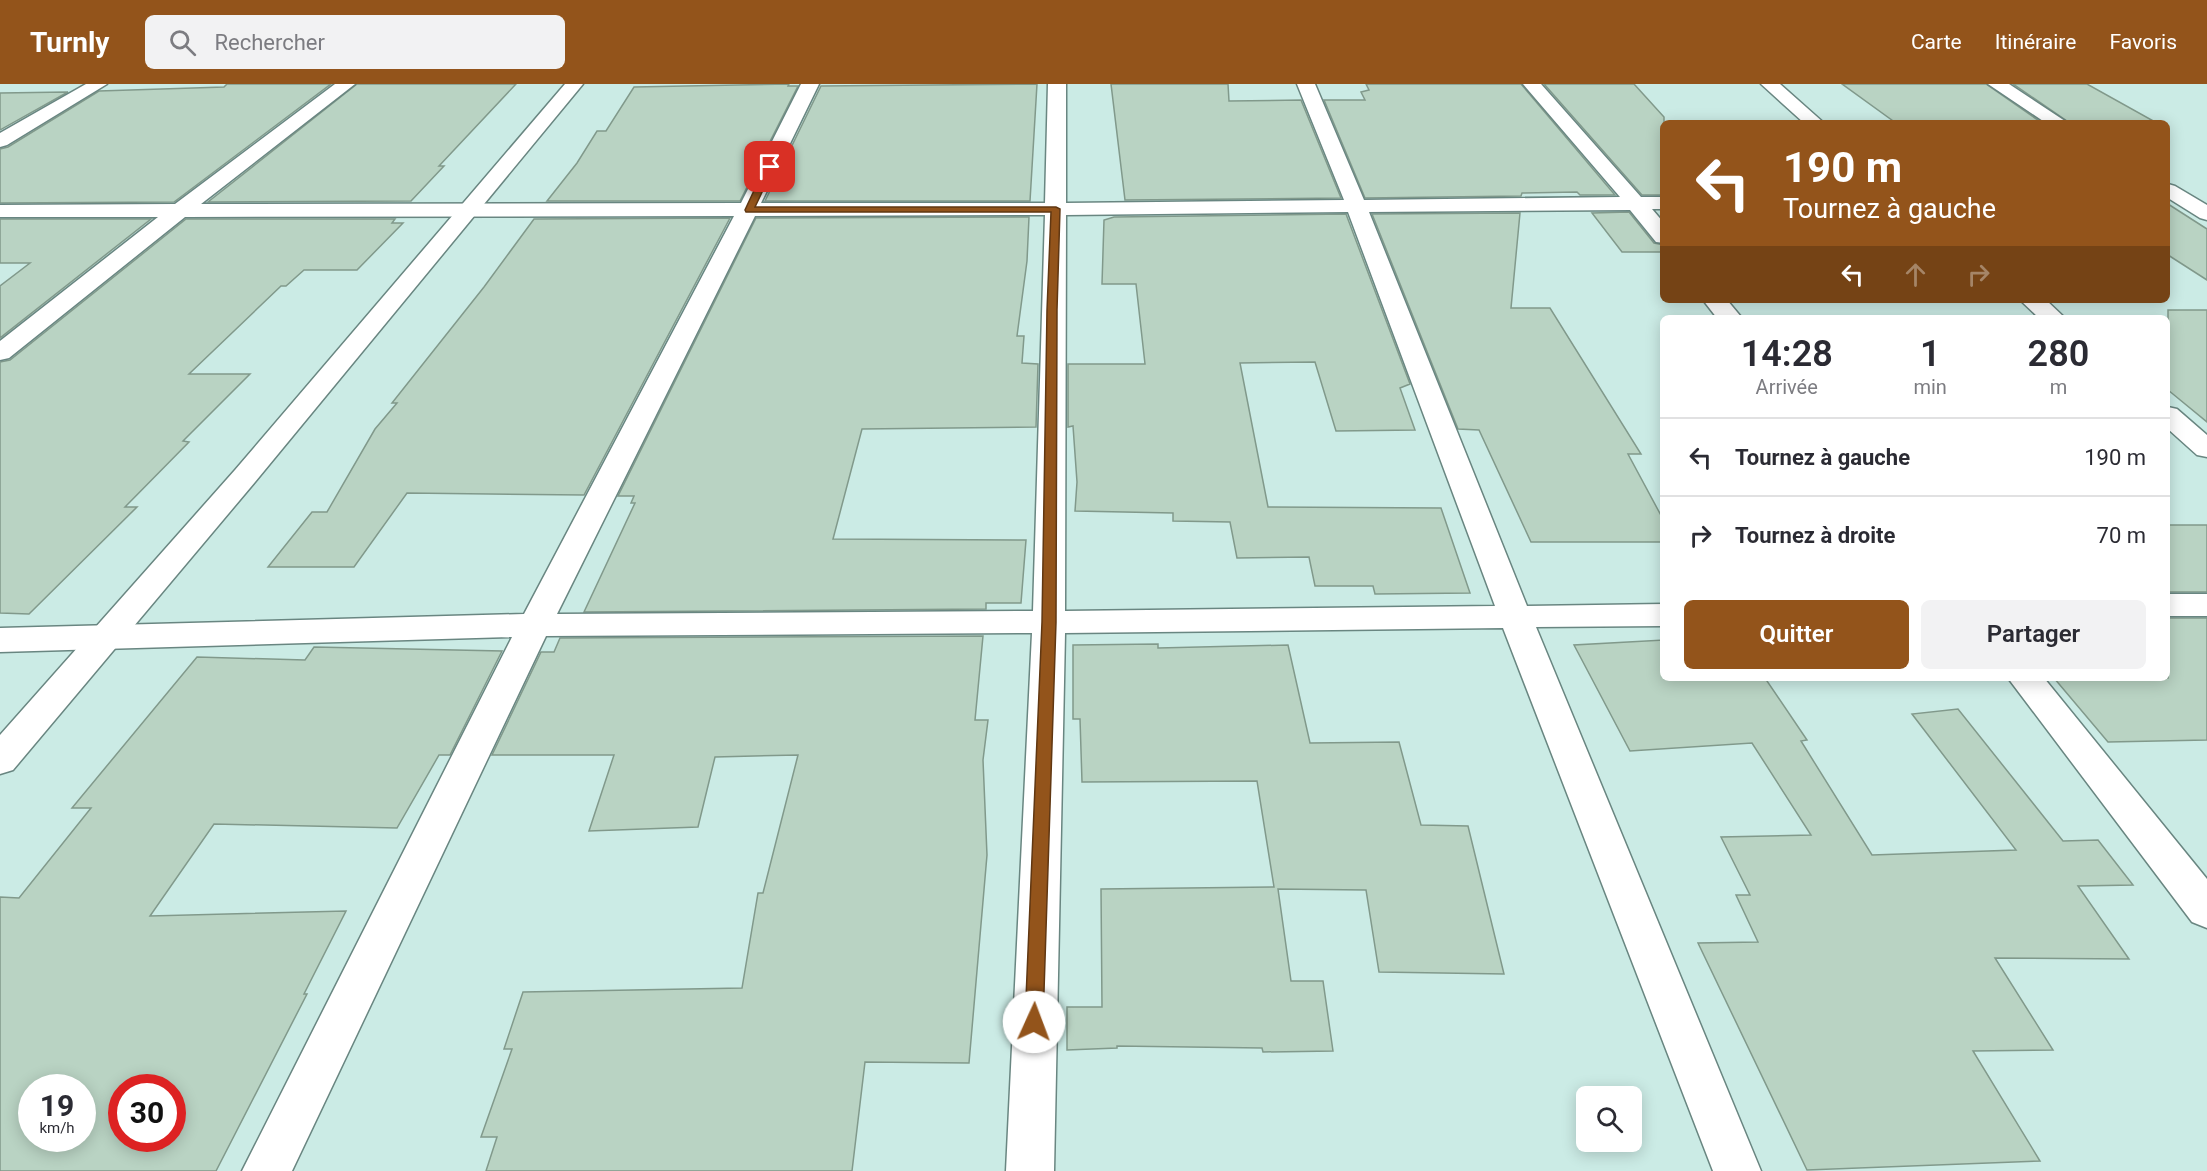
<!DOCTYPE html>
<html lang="fr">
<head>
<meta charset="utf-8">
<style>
  :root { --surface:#fff; --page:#f2f2f3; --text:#2b2b33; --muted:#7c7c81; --line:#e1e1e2; --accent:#93541b }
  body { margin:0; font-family:Roboto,sans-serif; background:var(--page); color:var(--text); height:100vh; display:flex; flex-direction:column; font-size:22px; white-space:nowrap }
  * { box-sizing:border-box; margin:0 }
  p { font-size:20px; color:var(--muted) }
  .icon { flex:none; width:33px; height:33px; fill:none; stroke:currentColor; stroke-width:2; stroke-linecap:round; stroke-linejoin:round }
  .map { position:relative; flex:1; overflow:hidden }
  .drawer { position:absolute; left:1660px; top:231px; width:510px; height:366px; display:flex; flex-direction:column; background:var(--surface); border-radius:9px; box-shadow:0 3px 15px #0003 }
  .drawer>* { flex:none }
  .guide { position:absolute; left:1660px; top:36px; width:510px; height:183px; border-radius:9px; box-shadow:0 3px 15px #0003; background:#93541b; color:#fff; overflow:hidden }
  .fabs { position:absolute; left:1576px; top:1002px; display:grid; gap:12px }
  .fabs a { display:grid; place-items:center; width:66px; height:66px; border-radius:9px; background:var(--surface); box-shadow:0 3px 15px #0003; font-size:30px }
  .speed { position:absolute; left:18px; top:990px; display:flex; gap:12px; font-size:30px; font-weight:700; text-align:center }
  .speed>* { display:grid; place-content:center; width:78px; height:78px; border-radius:50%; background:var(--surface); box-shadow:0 3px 15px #0003; line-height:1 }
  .speed small { font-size:15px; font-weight:400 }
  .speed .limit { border:9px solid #d22; background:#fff; color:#111 }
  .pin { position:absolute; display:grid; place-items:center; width:51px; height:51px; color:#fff; margin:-26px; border-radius:12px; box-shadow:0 3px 9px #0006 }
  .me { position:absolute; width:66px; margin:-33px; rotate:2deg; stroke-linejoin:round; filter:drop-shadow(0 0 4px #0008) }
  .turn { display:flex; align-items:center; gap:21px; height:126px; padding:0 24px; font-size:27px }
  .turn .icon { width:78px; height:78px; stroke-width:2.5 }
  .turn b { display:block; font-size:42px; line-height:51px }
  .lanes { display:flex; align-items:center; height:57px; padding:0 24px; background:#0003; justify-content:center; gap:30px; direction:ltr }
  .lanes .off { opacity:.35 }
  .eta { display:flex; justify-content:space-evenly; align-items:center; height:102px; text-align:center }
  .eta b { font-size:36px; font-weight:600; line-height:42px }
  .cta { display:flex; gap:12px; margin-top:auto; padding:12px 24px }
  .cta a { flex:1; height:69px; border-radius:9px; background:var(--accent); color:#fff; font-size:24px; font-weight:600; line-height:69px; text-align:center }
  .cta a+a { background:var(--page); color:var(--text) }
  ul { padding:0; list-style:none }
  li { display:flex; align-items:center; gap:18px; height:78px; padding:0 24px; border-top:2px solid var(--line) }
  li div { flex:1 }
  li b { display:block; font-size:22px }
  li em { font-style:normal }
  header { display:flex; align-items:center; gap:36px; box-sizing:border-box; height:84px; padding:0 30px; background:var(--accent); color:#fff }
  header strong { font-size:28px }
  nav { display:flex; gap:33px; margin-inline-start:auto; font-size:21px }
  .search { width:420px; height:54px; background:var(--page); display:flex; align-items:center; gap:15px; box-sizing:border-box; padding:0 21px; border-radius:9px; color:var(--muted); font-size:22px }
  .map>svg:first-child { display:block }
  .building { fill:#b9d3c3; stroke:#81998b; stroke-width:1.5; fill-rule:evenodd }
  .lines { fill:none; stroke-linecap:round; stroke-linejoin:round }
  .minor-casing { stroke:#698681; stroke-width:3 }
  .tertiary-casing { stroke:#698681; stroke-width:3 }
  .minor { fill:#fff; fill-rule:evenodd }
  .tertiary { fill:#fff; fill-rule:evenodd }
  .route { fill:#93541b; stroke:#603712; stroke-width:1.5 }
</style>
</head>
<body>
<header>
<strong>Turnly</strong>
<div class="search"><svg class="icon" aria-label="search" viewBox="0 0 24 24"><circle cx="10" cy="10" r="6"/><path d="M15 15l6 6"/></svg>Rechercher</div>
<nav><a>Carte</a><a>Itinéraire</a><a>Favoris</a></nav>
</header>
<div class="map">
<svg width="2207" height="1087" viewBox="0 0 2207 1087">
  <rect width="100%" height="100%" fill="#cbebe5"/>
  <!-- building -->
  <path class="building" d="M227,0h104l-157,118 -174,1v-54l8,-2 91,-56 125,-4z
    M357,0h159l-77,82h5l-33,35 -203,1z
    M789,0l-1,2h10l-58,115h-193l30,-38 20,-32h9l28,-44z
    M1037,0l-7,117h-265l56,-115z
    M1111,0h117l1,17 72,-1 40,98 -216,2z
    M1366,0h155l94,111h-35l-3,-3 -55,1 -1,3 -156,2 -41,-98h41l-4,-8 8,-2z
    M1544,0h90l30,33v78h-22z
    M1842,0h144l56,39h-146z
    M2013,0h74l70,39h-87z
    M68,8l-68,38v-37z
    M2168,120l39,25v51l-39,-25z
    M1629,128l25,31 10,2v7h-42l-30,-39z
    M1520,129l-9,95h39l91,146h-13l36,67v21h-133l-52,-112 -21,-1 -86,-215z
    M1346,130l64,170 -10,4 15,42 -79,1 -21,-69 -75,1 28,144 173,1 29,85 -95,1 -2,-8h-58l-6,-29 -72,1 -7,-36 -57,-1v-8l-98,-2 2,-29 -4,-56 -5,1v-63h77l-9,-80h-34l2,-64 10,-3z
    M1029,133l-2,44 -10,75h7l-2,27 16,1 -2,63 -174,2 -29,110 193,1 -5,63h-35v6l-402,3 51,-109h-4l3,-7h-16l138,-278z
    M730,134l-146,277 -177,-2 -53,74h-86l44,-55h15l48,-83 22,-26h-5l92,-116 50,-68z
    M0,135h151l-151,119v-52l30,-23h-30z
    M186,135h209l-3,4h11l-46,47h-53l-18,16h-5l-92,88h61l-67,67 6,1 -64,65h12l-108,107 -29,-1v-251l10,-2z
    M2168,226h39v112l-39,-32z
    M2168,441h39v67h-39z
    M2168,534h39v122l-99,2 -54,-64h114z
    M983,552l-8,84h13l-5,40 4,95 -18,208 -104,-1 -13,109h-366l11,-34h-16l31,-88h-8l19,-57 219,-4 16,-95h5l35,-138 -83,2 -17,70 -109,4 25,-76h-122l49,-103h13l6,-14z
    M1664,556v38h101l42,62 -6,1 71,114 144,-5 -104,-136 46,-5 105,132 35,-1 35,45 -55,1 51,73 -134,-1 58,92 -80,1 67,110 -233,9 -109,-227 60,-1 -22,-47h14l-29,-58 90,-2 -59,-92 -122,8 -56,-106z
    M1158,560v4l130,-3 22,98 89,-1 22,83 47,1 36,148 -125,-2 -13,-82 -88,-1 13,92h32l10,70 -70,1 -1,-4 -145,-2v2l-50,2v-43h35l-1,-118 173,-2 -17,-106 -175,1 -2,-63h-7v-74z
    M314,563l188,4 -52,104h-11l-42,73 -183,-4 -64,92 196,-5 -42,83h3l-91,177h-216v-274l19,1 72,-90h-19l125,-151 108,3zM32,1004h50v50h-50zM122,1004h50v50h-50z"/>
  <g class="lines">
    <!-- minor casing -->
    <g class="minor-casing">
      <path id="minor" d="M86,0h21l-100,61 -7,2v-14z
        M335,0h20l-154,120 540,-1 60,-119h18l-58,119h284l3,-119h18v119l278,-3 -47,-116h18l49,116 256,-3 -97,-113h18l100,113h23v12h-12l12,14v20l-8,-1 -26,-32 -261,2 158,394 137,-2v22l-128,1 225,544h-48l-210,-543 -438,5 -11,538h-48l26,-538 -486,3 -254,535h-50l270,-534 -512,15v-24l524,-14 210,-398 -549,1 -176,141 -9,2v-19l158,-124h-158v-12l175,-1zM1348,128l147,394 -430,5 1,-396zM1045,131l-12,396 -476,3 198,-398z
        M1761,0h19l44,39h-20z
        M1988,0h21l59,39h-22z
        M2168,100l7,2 32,19v15l-7,-2 -32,-20z
        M1703,216h24l15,18h-25z
        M2020,216h26l19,18h-26z
        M2168,323l9,2 30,26v22l-10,-2 -29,-26z
        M2168,510h39v22h-39z
        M2008,594h36l163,201v49l-15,-6z"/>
    </g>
    <!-- tertiary casing -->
    <g class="tertiary-casing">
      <path id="tertiary" d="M565,0h18l-328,398 -242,288 -13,4v-39l235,-265z"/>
    </g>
    <!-- minor -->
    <use href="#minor" class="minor"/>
    <!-- tertiary -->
    <use href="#tertiary" class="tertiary"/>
  </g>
  <!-- route -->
  <path class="route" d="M770,81l4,2 -19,40h301l4,2 -3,101 -1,312 -13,400 -3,5 -6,3 -7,-3 -2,-5 17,-400 5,-312 4,-98h-305l-1,-2 20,-43z"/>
</svg>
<div class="fabs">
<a><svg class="icon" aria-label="search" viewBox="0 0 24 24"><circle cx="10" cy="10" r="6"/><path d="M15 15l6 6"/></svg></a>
</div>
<div class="speed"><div>19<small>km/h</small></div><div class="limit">30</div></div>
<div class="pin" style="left:770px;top:83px;background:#d93025"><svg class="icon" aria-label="arrive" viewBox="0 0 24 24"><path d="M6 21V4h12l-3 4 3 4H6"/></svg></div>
<svg class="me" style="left:1034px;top:938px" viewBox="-20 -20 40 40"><circle r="19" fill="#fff"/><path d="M0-13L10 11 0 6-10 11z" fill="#93541b"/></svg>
<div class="guide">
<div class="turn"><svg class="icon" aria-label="left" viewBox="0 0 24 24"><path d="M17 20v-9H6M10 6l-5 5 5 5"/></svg><div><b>190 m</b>Tournez à gauche</div></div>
<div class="lanes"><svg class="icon" aria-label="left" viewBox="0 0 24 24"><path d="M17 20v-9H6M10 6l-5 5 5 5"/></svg><svg class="icon off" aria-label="ahead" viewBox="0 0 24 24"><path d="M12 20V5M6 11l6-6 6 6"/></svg><svg class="icon off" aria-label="right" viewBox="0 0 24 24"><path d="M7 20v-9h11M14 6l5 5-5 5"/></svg></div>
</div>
<section class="drawer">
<div class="eta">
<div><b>14:28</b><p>Arrivée</p></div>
<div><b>1</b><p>min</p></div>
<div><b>280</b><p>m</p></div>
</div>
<ul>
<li><svg class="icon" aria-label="left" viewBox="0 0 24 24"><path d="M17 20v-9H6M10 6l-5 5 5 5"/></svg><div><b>Tournez à gauche</b></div><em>190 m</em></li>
<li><svg class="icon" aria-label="right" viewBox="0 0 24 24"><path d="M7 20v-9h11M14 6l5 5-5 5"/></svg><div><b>Tournez à droite</b></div><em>70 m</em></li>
</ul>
<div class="cta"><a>Quitter</a><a>Partager</a></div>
</section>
</div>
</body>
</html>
